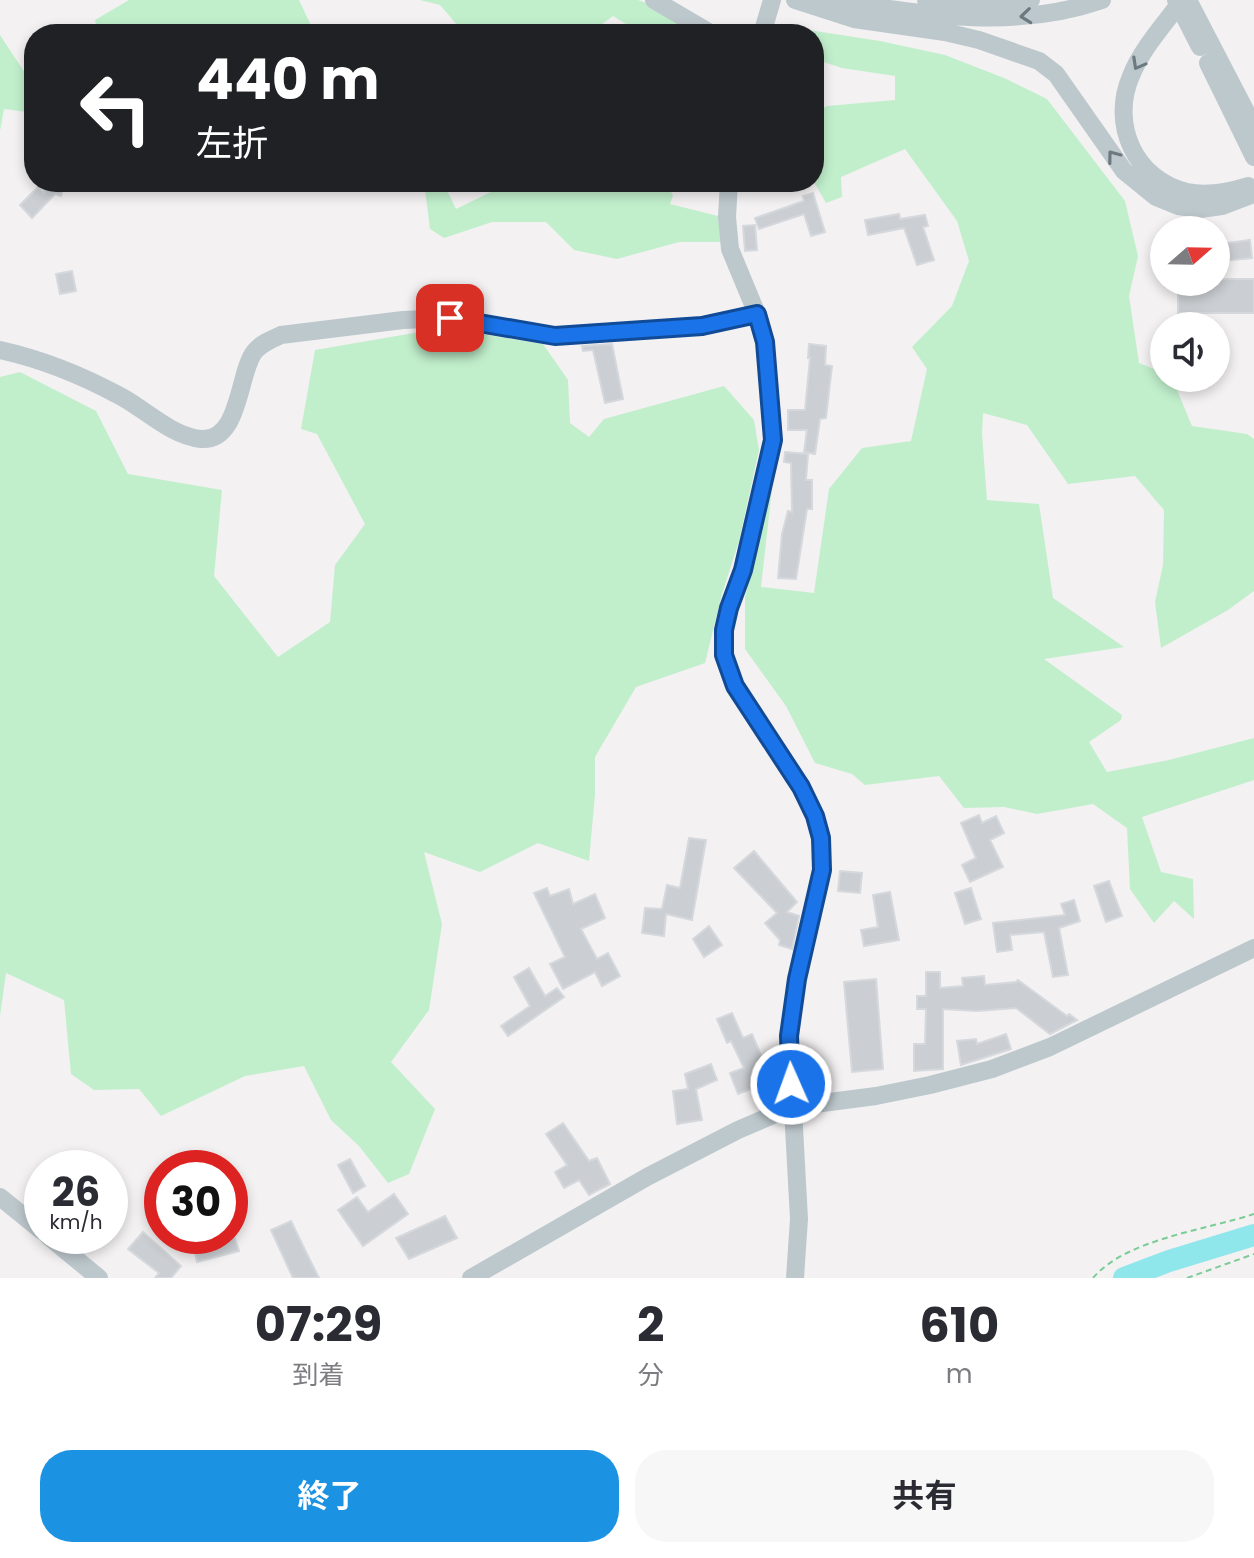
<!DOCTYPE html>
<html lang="ja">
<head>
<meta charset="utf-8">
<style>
  :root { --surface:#fff; --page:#f7f7f7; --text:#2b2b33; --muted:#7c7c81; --accent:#1c92e2 }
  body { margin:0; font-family:Poppins,"Noto Sans JP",sans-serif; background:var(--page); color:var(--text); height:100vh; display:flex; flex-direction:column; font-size:30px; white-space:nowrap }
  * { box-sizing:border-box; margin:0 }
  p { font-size:26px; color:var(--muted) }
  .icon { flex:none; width:44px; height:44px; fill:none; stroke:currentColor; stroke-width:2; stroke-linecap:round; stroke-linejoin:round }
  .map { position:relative; height:1278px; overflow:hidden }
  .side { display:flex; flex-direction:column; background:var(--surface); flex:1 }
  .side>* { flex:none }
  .guide { position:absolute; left:24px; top:24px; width:800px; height:168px; border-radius:32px; box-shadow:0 4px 12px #0003; background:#202124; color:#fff; overflow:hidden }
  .needle { width:52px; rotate:70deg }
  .buttons { position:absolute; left:1150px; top:216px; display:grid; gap:16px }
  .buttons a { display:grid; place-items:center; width:80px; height:80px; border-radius:50%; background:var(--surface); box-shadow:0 4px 12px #0003; font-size:40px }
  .speed { position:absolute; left:24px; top:1150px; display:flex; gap:16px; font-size:40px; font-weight:700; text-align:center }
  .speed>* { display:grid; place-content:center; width:104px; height:104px; border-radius:50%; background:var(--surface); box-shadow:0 4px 12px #0003; line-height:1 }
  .speed small { font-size:20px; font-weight:400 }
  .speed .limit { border:12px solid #d22; background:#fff; color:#111 }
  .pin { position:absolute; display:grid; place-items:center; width:68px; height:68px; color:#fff; margin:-34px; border-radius:16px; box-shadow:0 4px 12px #0006 }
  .me { position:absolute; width:88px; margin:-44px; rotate:358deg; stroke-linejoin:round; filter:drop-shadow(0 0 6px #0008) }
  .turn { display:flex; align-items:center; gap:28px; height:168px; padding:0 40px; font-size:36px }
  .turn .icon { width:104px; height:104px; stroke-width:2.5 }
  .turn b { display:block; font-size:56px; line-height:68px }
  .eta { display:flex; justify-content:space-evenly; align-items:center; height:136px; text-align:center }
  .eta b { font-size:48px; font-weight:700; line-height:56px }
  .primary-button { display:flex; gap:16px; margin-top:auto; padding:16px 40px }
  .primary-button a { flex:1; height:92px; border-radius:32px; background:var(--accent); color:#fff; font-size:32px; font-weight:700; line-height:92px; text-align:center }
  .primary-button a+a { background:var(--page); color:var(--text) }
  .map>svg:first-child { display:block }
  .green { fill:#c1efcc }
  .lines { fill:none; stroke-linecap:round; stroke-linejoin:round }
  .river { stroke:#8fe6eb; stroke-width:22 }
  .building { fill:#cbcfd3; stroke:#d5d8dc; stroke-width:2 }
  .path { stroke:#7acd97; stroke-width:2; stroke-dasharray:6 4; stroke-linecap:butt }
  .minor { stroke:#bdc8cd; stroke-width:18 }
  .minor-bridge { stroke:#bdc8cd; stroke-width:18 }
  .oneway { stroke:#6c7a7f }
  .route-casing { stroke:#114b97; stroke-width:20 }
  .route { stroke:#1a73e8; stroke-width:14 }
</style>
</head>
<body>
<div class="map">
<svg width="1254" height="1278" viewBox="0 0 1254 1278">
  <rect width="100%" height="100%" fill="#f3f1f2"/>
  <!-- green -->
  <path class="green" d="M129,0h170l16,34h-217l-3,-14z
    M420,0h218l11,4 44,30h-51l-29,-18 -24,18h-124l-25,-29z
    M796,28l84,13 65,14 59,23 43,21 78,102 13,55 -9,40 10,67 25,10v5h8l20,48 55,8 7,5v152l-26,19 -67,38 -6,-46 8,-37 1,-55 -29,-34 -67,8 -41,-59 -44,-12 -1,21 5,66 52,4 14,94 71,49 -80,12 78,56 -1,5 -32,22 18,30 62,-12 85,-22v42l-112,37 19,55 32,7 1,40 -20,-18 -20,22 -24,-34 -3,-61 -34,-24 -56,10 -33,-7 -40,1 -25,-32 -74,9 -13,-11 -37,-11 -29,-57 -41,-57v-52l27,-108 -11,98 53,6 15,-104 33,-41 49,-7 16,-72 -15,-22 40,-41 17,-45 -12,-40 -52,-72 -64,28 1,20 -16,6 -12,-21v-69l13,-7 68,-6v-24l-53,-8 -28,-9v-25h-21z
    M0,35l25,38 9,4v36l-30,-4 -4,22z
    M424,182h19l13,27 45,-22 56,-5h110l6,14 -3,8 48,12 3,26h-42l-62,17 -43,-9 -28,-28h-54l-48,16 -14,-9z
    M443,328l100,16 25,36 2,43 19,14 15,-18 120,-33 30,34 5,30 -20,91 -17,53 -17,69 -69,24 -41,70v37l-6,67 -51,-18 -58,29 -56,-20 18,72 -13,86 -38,52 44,47 -26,65 -21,9 -29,-37 -28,-26 -27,-54 -59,10 -84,40 -22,-27 -45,1 -23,-16 -7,-74 -58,-27 -6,43v-639l20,-5 76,39 32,63 94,16 -8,86 64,81 52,-35 5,-57 30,-41 -48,-90 -16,-5 14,-79z"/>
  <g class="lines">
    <!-- river -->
    <path class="river" d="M1124,1278l45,-17 85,-26"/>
  </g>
  <!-- building -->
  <path class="building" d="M47,182h18l-4,14 -6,-2 -23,24 -12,-13 18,-18 6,6z
    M813,193l12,39 -14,4 -7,-22 -45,15 -4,-11 49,-17 -1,-5z
    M899,214l1,5 25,-4 3,11 -5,1 11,33 -17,5 -13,-37 -36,7 -3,-15z
    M755,225l2,25 -12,1 -2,-25z
    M1250,240l2,18 -30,3 -2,-17z
    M72,271l4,20 -16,3 -4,-20z
    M1229,279h25v34h-76v-31z
    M612,344l11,55 -18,4 -12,-53 -10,1 -1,-5z
    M809,344l17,2 -1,19 7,1 -6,52 -6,1 -5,35 -11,-2 3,-22h-19v-20h17l5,-52h-2z
    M785,452l23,2 -2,26h6v29h-5l-11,70 -18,-1 4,-44 6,-23 4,1 -1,-49 -7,-1z
    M979,815l3,8 14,-7 8,17 -14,7 13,27 -33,15 -8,-17 14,-7 -15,-35z
    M689,838l17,2 -14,80 -26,-6 -2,22 -22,-3 3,-25 17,1 5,-24 13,3z
    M754,851l43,51 -10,10 12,4 -7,33 -13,-4 1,-5 -15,-17 12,-10 -43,-45z
    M840,871l22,2 -2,20 -22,-2z
    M1109,881l13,35 -16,6 -12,-36z
    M547,888l3,8 19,-7 4,15 22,-10 10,24 -24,11 16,30 11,-6 12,23 -18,10 -7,-14 -32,17 -13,-25 15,-7 -31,-64z
    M971,888l10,31 -16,5 -10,-31z
    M890,892l9,48 -35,6 -3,-16 17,-3 -5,-32z
    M1074,900l6,21 -21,7 9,47 -15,2 -9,-45 -34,3 2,15 -15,2 -4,-29 72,-8 -4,-11z
    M709,926l13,19 -18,12 -11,-18z
    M529,968l16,28 12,-8 7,9 -56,39 -7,-10 29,-20 -16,-29z
    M926,972h14v16l23,-2 -1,-8 22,-2 1,9 31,-3 2,-2 49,36 2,-2 8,6 -27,14 -34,-26 -39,3 -34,-2v60l-29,2v-27h11l1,-35h-9v-13h9z
    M876,979l7,90 -31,3 -8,-90z
    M732,1013l11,25 9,-4 20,47 -34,13 -8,-21 14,-5 -13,-27 -4,2 -10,-24z
    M1006,1034l5,15 -50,16 -4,-24 19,-2 1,5z
    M711,1064l6,16 -21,9 6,31 -25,4 -4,-33 15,-2 -3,-15z
    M563,1123l26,38 8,-3 13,26 -21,11 -10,-15 -15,8 -9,-16 12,-7 -21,-31z
    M350,1159l15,27 -12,7 -15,-28z
    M394,1194l14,20 -45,32 -25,-36 19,-13 11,15z
    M445,1216l12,22 -48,21 -13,-21z
    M291,1221l14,29 14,28h-26l-22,-48z
    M143,1232l38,34 -10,12h-16l4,-5 -31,-24z
    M220,1236h14l5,15 -42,11 -4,-20z"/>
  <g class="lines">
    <!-- path -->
    <path class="path" d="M1093,1278c33,-39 113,-48 161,-64
      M1187,1278l67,-24"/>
    <!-- minor -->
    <path class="minor" d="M654,0l58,34
      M795,0l59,19 91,13 34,8 60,21 17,13 68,97 32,26 22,9 22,3 22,-3 32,-12
      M830,0c91,14 183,31 272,0
      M926,0h105
      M1182,0c-17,24 -40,48 -51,76 -21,48 4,104 56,116 20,4 42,0 61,-6
      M1188,0l66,127
      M762,34l10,-34
      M1208,63l46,94
      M729,182l-2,35 3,32 27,65 8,28 8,98 -30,130 -14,38 -5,22v25l11,31 66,101 14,29 6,22 1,32 -25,109 -8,57 10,183 -4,59
      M0,350c41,9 83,26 120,46 25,13 51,40 81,43 40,3 37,-68 54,-88 7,-8 17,-12 26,-16l122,-15 47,-2 105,18 147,-10 55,-12
      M0,1197l42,34
      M48,1236l51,42
      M471,1278l176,-101 91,-47 42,-18 27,-7 69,-9 54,-11 62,-16 58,-22 204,-99"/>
    <!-- minor-bridge -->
    <path class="minor-bridge" d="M1176,0l24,47"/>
  </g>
  <!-- one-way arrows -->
  <defs><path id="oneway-chevron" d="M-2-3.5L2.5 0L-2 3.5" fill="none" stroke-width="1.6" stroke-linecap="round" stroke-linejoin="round" transform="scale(2)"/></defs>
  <g class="oneway">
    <use href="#oneway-chevron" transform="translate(1026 16) rotate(174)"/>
    <use href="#oneway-chevron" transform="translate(1138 64) rotate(119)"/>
    <use href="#oneway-chevron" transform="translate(1113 156) rotate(-127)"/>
  </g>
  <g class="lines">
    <!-- route casing -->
    <g class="route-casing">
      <path id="route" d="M450,318l105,18 147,-10 55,-12 8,28 8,98 -30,130 -14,38 -5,22v25l11,31 66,101 14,29 6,22 1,32 -25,109 -8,57 2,48"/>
    </g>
    <!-- route -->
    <use href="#route" class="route"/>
  </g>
</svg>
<div class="buttons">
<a><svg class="needle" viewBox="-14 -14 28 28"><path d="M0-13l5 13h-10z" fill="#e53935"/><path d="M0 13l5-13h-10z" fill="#7c7c81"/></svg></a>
<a><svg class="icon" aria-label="sound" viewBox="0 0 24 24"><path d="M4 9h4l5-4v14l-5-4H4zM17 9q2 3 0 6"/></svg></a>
</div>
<div class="speed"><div>26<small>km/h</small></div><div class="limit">30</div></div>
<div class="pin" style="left:450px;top:318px;background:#d93025"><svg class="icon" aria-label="arrive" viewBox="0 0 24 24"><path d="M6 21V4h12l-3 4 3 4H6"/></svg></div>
<svg class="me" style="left:791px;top:1084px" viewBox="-20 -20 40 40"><circle r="17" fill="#1a73e8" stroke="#fff" stroke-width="3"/><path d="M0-11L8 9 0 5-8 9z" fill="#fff"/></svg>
<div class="guide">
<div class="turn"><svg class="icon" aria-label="left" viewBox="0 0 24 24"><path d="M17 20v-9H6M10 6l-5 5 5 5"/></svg><div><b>440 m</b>左折</div></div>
</div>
</div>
<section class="side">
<div class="eta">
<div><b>07:29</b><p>到着</p></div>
<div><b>2</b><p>分</p></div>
<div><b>610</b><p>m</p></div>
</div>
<div class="primary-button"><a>終了</a><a>共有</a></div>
</section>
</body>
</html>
